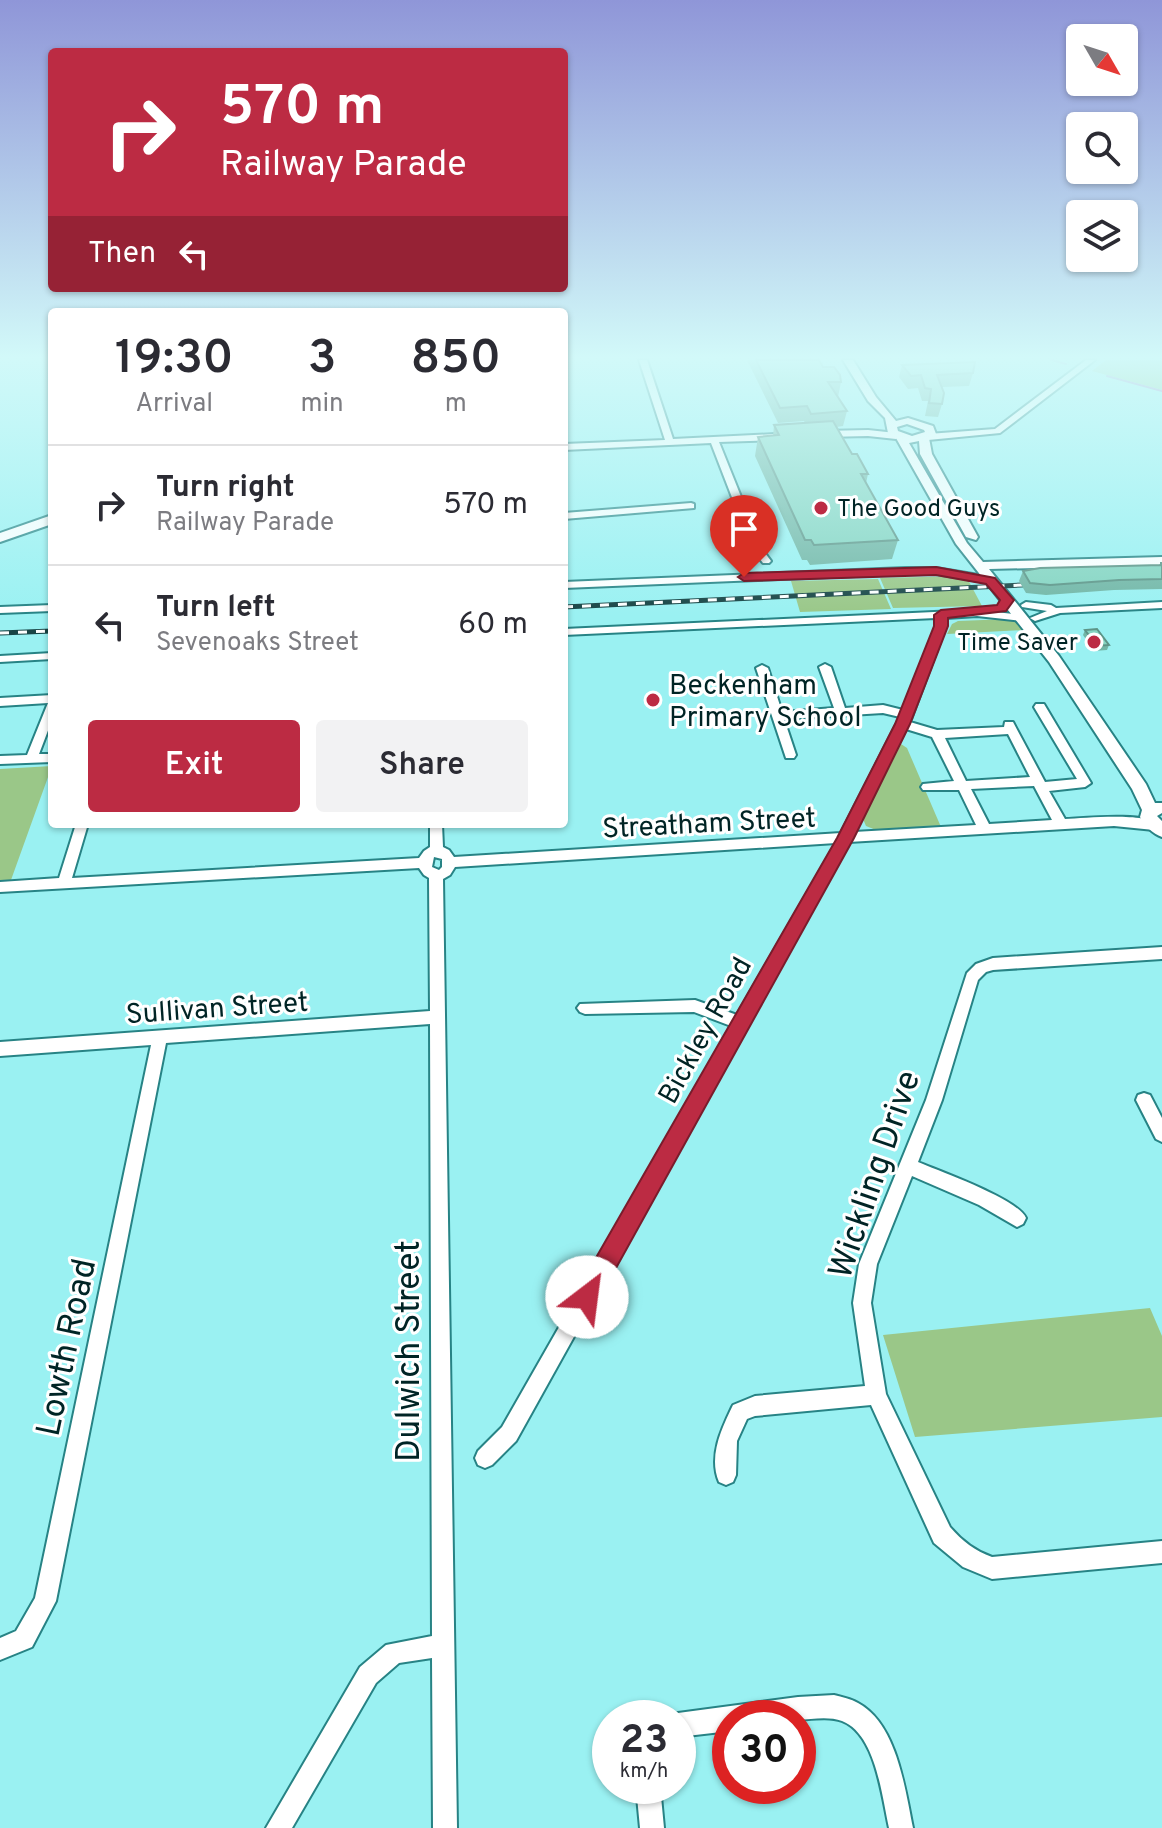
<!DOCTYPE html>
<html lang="en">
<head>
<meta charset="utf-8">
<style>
  :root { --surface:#fff; --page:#f2f2f3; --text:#2b2b33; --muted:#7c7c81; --line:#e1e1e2; --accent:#bc2b43 }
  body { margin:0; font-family:Overpass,sans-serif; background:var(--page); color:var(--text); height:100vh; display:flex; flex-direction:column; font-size:30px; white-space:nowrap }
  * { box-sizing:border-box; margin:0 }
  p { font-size:26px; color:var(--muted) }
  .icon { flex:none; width:44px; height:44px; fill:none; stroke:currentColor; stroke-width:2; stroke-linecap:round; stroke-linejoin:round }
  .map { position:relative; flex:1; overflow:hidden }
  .details { position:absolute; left:48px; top:308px; width:520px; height:520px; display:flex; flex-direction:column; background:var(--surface); border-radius:8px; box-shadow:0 2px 6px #0004 }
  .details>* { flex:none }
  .banner { position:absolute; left:48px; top:48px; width:520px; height:244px; border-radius:8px; box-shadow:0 2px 6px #0004; background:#bc2b43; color:#fff; overflow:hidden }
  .needle { width:52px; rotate:129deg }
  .fabs { position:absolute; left:1066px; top:24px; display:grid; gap:16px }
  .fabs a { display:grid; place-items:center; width:72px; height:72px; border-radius:8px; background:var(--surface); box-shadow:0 2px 6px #0004; font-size:40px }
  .speed { position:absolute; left:592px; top:1700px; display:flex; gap:16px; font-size:40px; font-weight:700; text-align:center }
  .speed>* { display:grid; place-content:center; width:104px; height:104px; border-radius:50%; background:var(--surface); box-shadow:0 2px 6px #0004; line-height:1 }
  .speed small { font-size:20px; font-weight:400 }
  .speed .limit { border:12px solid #d22; background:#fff; color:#111 }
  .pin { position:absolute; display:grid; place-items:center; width:68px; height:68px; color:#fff; margin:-82px -34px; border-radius:50% 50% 50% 0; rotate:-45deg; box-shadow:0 0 8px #0007 }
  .pin .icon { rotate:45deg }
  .me { position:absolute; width:88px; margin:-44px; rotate:30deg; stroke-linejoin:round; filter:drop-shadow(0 0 6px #0008) }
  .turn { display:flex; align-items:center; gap:28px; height:168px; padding:0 40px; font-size:36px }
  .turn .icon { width:104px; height:104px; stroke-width:2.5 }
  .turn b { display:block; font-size:56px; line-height:68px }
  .then { display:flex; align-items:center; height:76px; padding:0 40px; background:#0003; gap:16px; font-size:30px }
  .eta { display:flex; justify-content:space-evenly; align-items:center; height:136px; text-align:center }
  .eta b { font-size:48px; font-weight:600; line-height:56px }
  .primary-button { display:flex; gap:16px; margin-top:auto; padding:16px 40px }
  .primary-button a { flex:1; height:92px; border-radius:8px; background:var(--accent); color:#fff; font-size:32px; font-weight:600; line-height:92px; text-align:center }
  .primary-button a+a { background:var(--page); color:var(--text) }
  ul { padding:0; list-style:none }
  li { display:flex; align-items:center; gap:24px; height:120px; padding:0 40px; border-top:2px solid var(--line) }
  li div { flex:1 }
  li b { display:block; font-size:30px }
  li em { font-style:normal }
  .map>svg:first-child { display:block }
  .green { fill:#9ac788 }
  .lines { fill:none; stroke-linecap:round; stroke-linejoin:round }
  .stream { stroke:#aa68c1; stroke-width:2 }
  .minor-casing { stroke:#278385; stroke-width:4 }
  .major-casing { stroke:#278385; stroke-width:4 }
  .highway-casing { stroke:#278385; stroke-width:4 }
  .minor { fill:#fff; fill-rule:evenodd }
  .major { fill:#fff; fill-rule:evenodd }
  .highway { fill:#fff; fill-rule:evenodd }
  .rail-casing { stroke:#184445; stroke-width:5 }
  .rail { stroke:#fff; stroke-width:3; stroke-dasharray:9; stroke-linecap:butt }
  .wall { fill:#72b6a6 }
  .building { fill:#85d4c1; stroke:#5d9487; stroke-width:2 }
  .route { fill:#bc2b43; stroke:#7a1c2c; stroke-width:2 }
  .poi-dot { fill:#bc2b43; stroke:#fff; stroke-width:3 }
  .labels { text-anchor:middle; stroke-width:6; stroke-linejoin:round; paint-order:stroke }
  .far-poi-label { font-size:24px; fill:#002425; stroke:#fff; text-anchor:start }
  .poi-label { font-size:28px; fill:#002425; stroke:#fff; text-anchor:start }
  .street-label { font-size:28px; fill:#002425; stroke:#fff }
  .near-street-label { font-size:34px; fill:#002425; stroke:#fff }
</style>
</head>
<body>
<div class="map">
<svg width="1162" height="1828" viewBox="0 0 1162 1828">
  <rect width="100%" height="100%" fill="#9af1f2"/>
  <!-- green -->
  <path class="green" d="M1106,360h56v30l-70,-19z
    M966,576l16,30 -89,2 -13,-30z
    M878,579l13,30 -91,3 -9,-31z
    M1009,619l7,1 8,10 -77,4 5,-10 6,-3z
    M901,744l6,4 34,79 -65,3 -10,-4 -3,-7z
    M52,766l-41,114 -11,1v-112z
    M1150,1308l12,28v81l-247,20 -32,-102z"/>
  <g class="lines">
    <!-- stream -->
    <path class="stream" d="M1052,360l14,4
      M1107,376l55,15"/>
    <!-- minor casing -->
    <g class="minor-casing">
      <path id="minor" d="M639,360h8l26,79 102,-5 4,3 -4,3 -56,2 43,107 9,12 -2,2h-6l-11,-14 -41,-106 -147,7v-6l101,-4z
        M1086,360h9l-95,73 -72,7 -4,-3 4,-3 67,-5z
        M868,430l28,3 4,3 -4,3 -28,-3 -44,1 -4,-3 4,-3z
        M691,503l3,1v4l-130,11v-6z
        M905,568h31l55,9 5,3 -5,3 -55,-9h-31l-341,14v-6z
        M1026,602l25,3 5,3 106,-6v6l-102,5 -25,8 -5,-3 17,-7 -25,-4 -1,-2z
        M52,605v6l-52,2v-6z
        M977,610l45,5 5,3 -5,3 -45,-5 -31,2v8l-36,96 27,8 67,-3 1,-5h8l32,60 32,-3 -43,-72 2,-3h8l47,79 -6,4 -36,4 16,28c21,-1 81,-7 95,6l-6,5 -40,-4 -265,16 -333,599 -24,24 -7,3 -7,-3 -3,-7 3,-7 24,-24 229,-401 -37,-14 -109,2 -5,-2 -3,-4 3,-4 115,-4 42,15 99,-172 -381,24 -5,8 -7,4 14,949h-24l-1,-170 -33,5 -23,20 -84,145h-26l94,-161 26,-22 46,-9 -2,-612 -264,19 -110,558 -24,46 -32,13v-22l16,-7 19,-33 116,-553 -151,11v-14l430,-31 -1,-133 -5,-3 -5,-7 -419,24v-10l59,-4 17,-54h12l-16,54 347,-20 5,-7 6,-4v-23h12l1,23 6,3 5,7 387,-24 59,-116 -17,-4 -99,6 12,36 -2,3h-8l-30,-90 6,-3 6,3 14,44 52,-4 -15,-41 6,-3 6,3 14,41 38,-3 20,5 33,-84v-8l-372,17v-6zM906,729l26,8 22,44 -31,3 -2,3 2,3h36l17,35 -122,7zM1008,734l22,43 -64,4 -21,-43zM1034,786l18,34 -63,4 -18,-35zM434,857l8,2v8l-3,3 -7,-3z
        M52,653v6l-52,3v-6z
        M52,695v25l-13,34h13v8l-52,2v-8l27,-1 21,-52 -48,3v-8z
        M1162,947v12l-169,11 -7,2 -8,8 -36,120 -24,62c21,9 100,37 108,56l-3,6 -6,3 -38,-22 -67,-29 -35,88 -6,39 15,91 64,133c12,14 25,24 42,30l170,-16v22l-170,16 -29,-12 -29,-24 -63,-138 -116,11 -8,3 -10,22 -1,34 -3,7 -7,3 -7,-3c-11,-26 3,-54 14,-77l22,-9 110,-10 -12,-83 6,-39 67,-164 41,-127 9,-9 17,-6z
        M1144,1093l6,2 12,23v24l-6,-3 -20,-39 2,-5z
        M834,1695c8,2 17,4 24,8 39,21 47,86 55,125h-24c-7,-31 -13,-94 -47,-107 -13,-5 -30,-2 -44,-1v-2h-68v13l-52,6v-19h-9l9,-5 120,-16z
        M636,1786h24l4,42h-24z"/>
    </g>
    <!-- major casing -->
    <g class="major-casing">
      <path id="major" d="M843,360h10l23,37 20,24 12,-3 25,8 3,8 -7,4 3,16 46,83 -2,3 -10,-3 -46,-83 -1,-13 -10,2 58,100 16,19 179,-5v8l-173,4 70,87 87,128 9,19h7v10l-5,3 5,5v16c-9,-3 -18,-12 -22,-20l2,-7 -10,-21 -83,-127 -93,-118 -60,-106 -8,-5 -3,-15 -17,-17zM907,424l17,6 1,2 -13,4 -14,-5 -1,-4z"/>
    </g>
    <!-- highway casing -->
    <g class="highway-casing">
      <path id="highway" d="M52,515v9l-52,18v-9z"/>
    </g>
    <!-- minor -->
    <use href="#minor" class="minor"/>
    <!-- major -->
    <use href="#major" class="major"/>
    <!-- highway -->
    <use href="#highway" class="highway"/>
    <!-- rail casing -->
    <g class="rail-casing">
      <path id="rail" d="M564,607l479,-23
        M0,633l52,-2"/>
    </g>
    <!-- rail -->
    <use href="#rail" class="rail"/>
  </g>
  <!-- wall -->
  <path class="wall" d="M747,360h72l4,7 18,15 -3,15 9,14 -4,15 -7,1 16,27 16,20 -2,9 32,57 -6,19 -82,6 -3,-5h-5l-47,-104 3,-19 15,-1 1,-11 31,-2 -1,-2 -26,2z
    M902,365l71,8 -4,13 -27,1v17l-4,13 -13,-1 3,-15h-6l-4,-13 -10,1 -9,-12z
    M1161,563h1v26l-48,1 -68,5 -20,-2 -7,-12 4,-10 136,-6z
    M1085,630l24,15 -2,5 -13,1 -11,-16z"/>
  <!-- building -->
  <path class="building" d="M756,360h63l4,7h11l6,8 1,7h-13l19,29 -36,3 -4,-8 -27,2z
    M975,362l-2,11 -36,2 7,18 -2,11 -13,-1 2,-14 -6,-1 -4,-13 -10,1 -9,-11z
    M833,421l19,33h5l11,20h-7l37,66 -84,5 -3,-5h-6l-47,-103 21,-2 -5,-10z
    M1161,563h1v16l-43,1 -69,5 -20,-2 -7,-12 17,-3 121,-3z
    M1097,629l12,16 -12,1 -12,-16z"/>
  <!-- sky -->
  <linearGradient id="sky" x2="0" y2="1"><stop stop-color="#8f96d8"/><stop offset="0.58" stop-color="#d2f9f9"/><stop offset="1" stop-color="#d2f9f9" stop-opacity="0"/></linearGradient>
  <rect width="1162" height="616" fill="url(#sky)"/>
  <!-- route -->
  <path class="route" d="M936,567l59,11 19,22 -8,11 -58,7v8l-38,98 -56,114 -259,468 -8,3 -9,-3 -3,-9 3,-8 259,-451 58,-114 39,-98v-11l7,-5 56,-5 3,-5 -14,-16 -50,-9 -192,6 -6,-4 6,-4z"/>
  <!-- markers -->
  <g class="poi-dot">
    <circle cx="821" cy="508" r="8"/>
    <circle cx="1094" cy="642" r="8"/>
    <circle cx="653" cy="700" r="8"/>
  </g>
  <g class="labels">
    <!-- far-poi labels -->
    <g class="far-poi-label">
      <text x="837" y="516">The Good Guys</text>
      <text x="1078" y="650" text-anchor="end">Time Saver</text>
    </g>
    <!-- poi labels -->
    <g class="poi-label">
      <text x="669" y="694">Beckenham<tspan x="669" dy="32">Primary School</tspan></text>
    </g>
    <!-- street labels -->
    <g class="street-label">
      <text transform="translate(709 822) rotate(-3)" y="10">Streatham Street</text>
      <text transform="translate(217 1007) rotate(-4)" y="10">Sullivan Street</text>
      <text transform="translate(704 1030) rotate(-61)" y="10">Bickley Road</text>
    </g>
    <!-- near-street labels -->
    <g class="near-street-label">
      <text transform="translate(873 1174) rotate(-71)" y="12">Wickling Drive</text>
      <text transform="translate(65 1347) rotate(-78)" y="12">Lowth Road</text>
      <text transform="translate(407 1351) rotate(-90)" y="12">Dulwich Street</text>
    </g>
  </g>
</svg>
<div class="fabs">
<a><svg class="needle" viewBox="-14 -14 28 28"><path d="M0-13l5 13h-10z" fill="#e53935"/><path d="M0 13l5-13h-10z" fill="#7c7c81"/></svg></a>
<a><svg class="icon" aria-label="search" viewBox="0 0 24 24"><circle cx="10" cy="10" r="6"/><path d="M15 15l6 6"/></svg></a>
<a><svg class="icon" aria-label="layers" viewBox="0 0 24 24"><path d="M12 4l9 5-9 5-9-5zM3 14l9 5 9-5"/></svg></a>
</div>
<div class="speed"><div>23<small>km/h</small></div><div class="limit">30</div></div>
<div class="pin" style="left:744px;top:577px;background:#d93025"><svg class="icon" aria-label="arrive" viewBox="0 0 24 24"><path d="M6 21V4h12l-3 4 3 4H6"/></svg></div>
<svg class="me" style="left:587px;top:1297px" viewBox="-20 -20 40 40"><circle r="19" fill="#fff"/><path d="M0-13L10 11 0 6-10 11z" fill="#bc2b43"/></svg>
<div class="banner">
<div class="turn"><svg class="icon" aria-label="right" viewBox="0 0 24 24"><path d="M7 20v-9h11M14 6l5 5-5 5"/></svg><div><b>570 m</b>Railway Parade</div></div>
<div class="then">Then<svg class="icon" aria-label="left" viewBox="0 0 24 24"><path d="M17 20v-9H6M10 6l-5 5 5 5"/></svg></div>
</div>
<section class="details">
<div class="eta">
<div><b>19:30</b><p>Arrival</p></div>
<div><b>3</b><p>min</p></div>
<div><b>850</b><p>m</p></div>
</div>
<ul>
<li><svg class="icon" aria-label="right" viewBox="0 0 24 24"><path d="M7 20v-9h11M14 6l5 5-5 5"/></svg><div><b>Turn right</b><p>Railway Parade</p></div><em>570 m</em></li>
<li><svg class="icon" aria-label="left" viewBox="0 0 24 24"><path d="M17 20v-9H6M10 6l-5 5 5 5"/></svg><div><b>Turn left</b><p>Sevenoaks Street</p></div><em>60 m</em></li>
</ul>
<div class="primary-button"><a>Exit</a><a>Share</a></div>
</section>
</div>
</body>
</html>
